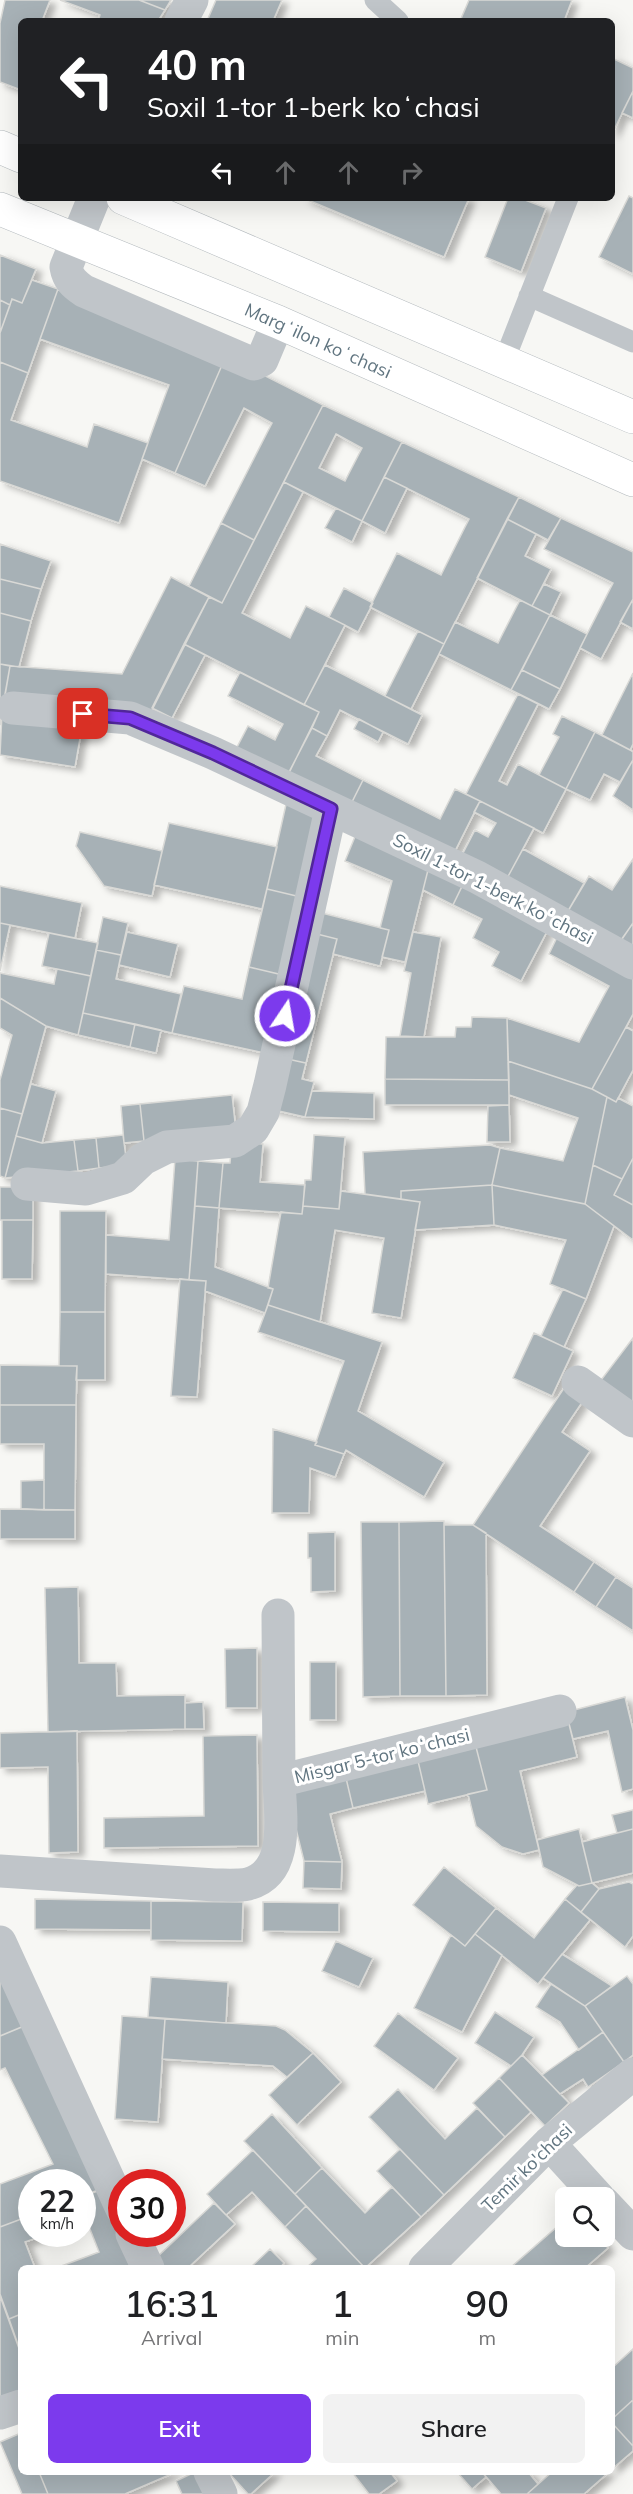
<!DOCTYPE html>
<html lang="en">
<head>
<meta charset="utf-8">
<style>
  :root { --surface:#fff; --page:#f2f2f2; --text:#202124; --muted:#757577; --accent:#7c3aed }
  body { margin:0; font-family:Mulish,sans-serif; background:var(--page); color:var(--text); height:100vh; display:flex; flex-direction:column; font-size:22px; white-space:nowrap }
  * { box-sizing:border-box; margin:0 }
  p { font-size:20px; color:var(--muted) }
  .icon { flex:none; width:33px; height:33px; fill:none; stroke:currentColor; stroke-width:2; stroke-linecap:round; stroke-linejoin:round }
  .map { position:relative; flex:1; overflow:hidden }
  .details { position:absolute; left:18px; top:2265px; width:597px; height:210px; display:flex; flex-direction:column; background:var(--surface); border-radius:9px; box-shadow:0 6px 24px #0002 }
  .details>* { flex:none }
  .top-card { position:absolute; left:18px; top:18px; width:597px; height:183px; border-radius:9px; box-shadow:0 6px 24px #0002; background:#202124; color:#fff; overflow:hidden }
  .controls { position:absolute; left:555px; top:2187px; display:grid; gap:12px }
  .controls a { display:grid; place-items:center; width:60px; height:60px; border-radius:9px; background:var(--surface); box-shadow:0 6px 24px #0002; font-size:30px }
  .speed { position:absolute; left:18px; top:2169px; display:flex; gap:12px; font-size:30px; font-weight:700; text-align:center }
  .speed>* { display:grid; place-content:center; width:78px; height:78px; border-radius:50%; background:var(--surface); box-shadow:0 6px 24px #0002; line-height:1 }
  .speed small { font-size:15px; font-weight:400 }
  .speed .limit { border:9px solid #d22; background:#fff; color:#111 }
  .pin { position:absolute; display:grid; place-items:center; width:51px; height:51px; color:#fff; margin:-26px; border-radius:12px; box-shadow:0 3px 9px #0006 }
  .me { position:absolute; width:66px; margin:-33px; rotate:12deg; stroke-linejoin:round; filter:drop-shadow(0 0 4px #0008) }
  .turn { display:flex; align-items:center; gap:21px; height:126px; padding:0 30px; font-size:27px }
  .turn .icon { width:78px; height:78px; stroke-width:2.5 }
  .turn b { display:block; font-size:42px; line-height:51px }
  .lanes { display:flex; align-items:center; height:57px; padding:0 30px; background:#0003; justify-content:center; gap:30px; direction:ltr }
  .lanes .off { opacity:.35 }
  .eta { display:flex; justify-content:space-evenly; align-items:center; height:102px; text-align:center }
  .eta b { font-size:36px; font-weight:600; line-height:42px }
  .primary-button { display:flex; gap:12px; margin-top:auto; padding:12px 30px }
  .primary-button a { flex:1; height:69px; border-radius:9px; background:var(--accent); color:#fff; font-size:24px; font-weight:600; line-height:69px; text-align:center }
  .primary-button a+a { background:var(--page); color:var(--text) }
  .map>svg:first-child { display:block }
  .building { fill:#a7b1b6; stroke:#d9d9d6; stroke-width:1.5; fill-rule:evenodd; filter:url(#shadow) }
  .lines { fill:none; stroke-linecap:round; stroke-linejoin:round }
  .primary-casing { stroke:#b3b9bd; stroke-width:34 }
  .lane { stroke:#c0c5c9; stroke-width:21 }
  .street { stroke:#c0c5c9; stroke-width:33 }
  .primary { stroke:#fff; stroke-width:33 }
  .route-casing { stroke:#51269a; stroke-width:15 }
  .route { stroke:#7c3aed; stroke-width:10 }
  .labels { text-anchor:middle; stroke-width:6; stroke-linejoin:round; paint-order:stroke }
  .street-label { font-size:18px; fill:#617580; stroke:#fff }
</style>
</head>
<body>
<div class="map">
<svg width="633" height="2494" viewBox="0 0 633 2494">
  <defs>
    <filter id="shadow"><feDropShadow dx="6" dy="4" stdDeviation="3" flood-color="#0004"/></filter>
  </defs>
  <rect width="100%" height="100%" fill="#f7f7f4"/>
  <!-- building -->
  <path class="building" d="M5,0h45l-8,21h-21v69l-21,-8v-59z
    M60,0h79l26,10 -7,11h-60l2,-6z
    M139,0h32l-6,10z
    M216,0h66l-9,21h-66z
    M469,0h103l-8,21h-104z
    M612,58l21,10v23l-21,43z
    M633,91v27l-11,-5z
    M629,196l4,2v76l-34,-17z
    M303,198h166l-25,59z
    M508,198h12l26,10 -25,64 -36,-15z
    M0,255l36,14 -14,34 -10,-4 -2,6 -10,-5z
    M32,280l26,9 -30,84 -28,-11v-29l12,-34 10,4z
    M58,289l168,67 -51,117 -33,-14 27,-74 -129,-46z
    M0,300l10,5 -10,28z
    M226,356l97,49 -69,135 -33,-17 51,-100 -28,-15 -39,78 -30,-13z
    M0,362l28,11 -17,47 76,27 7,-23 54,19 -29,80 -119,-42z
    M323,405l79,37 -40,79 -78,-39zM336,434l26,14 -17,33 -26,-13z
    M402,442l117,55 -75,147 -74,-37 27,-54 44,22 28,-56 -85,-42z
    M384,477l23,11 -22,45 -23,-12z
    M284,482l19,10 -61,121 48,25 16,-32 39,19 -41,80 -120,-61 25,-47 13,6z
    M519,497l42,21 -13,22 -41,-21z
    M336,508l26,13 -10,21 -27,-14z
    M561,518l72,34v47l-32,60 -21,-11 33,-65 -69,-34z
    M507,519l29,15 -11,22 26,13 -19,37 -55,-28z
    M221,523l33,17 -32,63 -33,-17z
    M0,544l51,17 -10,28 -41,-10z
    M171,577l38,20 -60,119 -144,-22 5,-28 112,8z
    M0,579l41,10 -10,32 -31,-8z
    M544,584l17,8 -11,23 -18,-9z
    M344,588l29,15 -15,29 -29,-15z
    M633,599v30l-13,-7z
    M520,600l30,15 -39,75 -72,-36 16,-32 43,21z
    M0,613l31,8 -12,46 -19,-3z
    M550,615l37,19 -27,55 -38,-19z
    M418,631l26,13 -33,65 -26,-13z
    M184,644l21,11 -33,63 -20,-10z
    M0,664l10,2 -10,59z
    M325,665l97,50 -14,29 -68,-34 -13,26 -15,-8 7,-16 -15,-7z
    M522,670l38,19 -11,20 -38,-19z
    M240,672l79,40 -33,67 -52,-26 14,-27 27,14 8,-16 -55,-28z
    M633,673v71l-3,6 -28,-15z
    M518,694l20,10 -39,77 8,4 11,-21 48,25 -23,44 -77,-39z
    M2,713l80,14 -7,40 -75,-12z
    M562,716l33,16 -29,57 -27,-14 20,-38 -6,-3z
    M359,719l24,13 -5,10 -24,-13z
    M312,728l15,8 -11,20 47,24 -13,26 -62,-32z
    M595,732l35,18 3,2v8l-13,22 -16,-8 -14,26 -24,-11z
    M633,760v50l-20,-14z
    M363,780l77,39 15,-30 25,12 -28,56 -102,-51z
    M287,800l38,9 -20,89 -38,-9z
    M480,801l54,27 -29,54 -44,-25 14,-27 13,7 8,-14 -22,-11z
    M169,823l108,24 -15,62 -108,-24z
    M359,827l72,31 -26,104 -23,-5 7,-27 -9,-2 12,-47 -47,-20z
    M80,832l82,19 -10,45 -48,-10 -28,-40z
    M523,849l61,34 -19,33 -60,-34z
    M431,858l36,18 -14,29 -30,-15z
    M633,859v64l-15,22 -53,-29 24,-40 23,14z
    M467,876l86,44 -32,61 -29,-15 7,-14 -26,-14 9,-19 -29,-14z
    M0,886l82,17 -7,35 -75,-15z
    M267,889l38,9 -18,78 -38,-9z
    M314,911l75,19 -9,36 -47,-12 4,-15 -28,-7z
    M103,917l25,6 -7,32 -25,-5z
    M0,923l10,2 -10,46z
    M633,923v25l-12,-8z
    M560,931l73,39v44l-41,75 -84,-28 -1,-43 72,24 30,-56 -60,-32z
    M127,932l51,12 -8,33 -51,-12z
    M309,932l28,7 -31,124 -28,-6z
    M413,932l28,5 -17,100 -24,-1 11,-63 -7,-2z
    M49,933l49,10 -7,33 -49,-10z
    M96,950l25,5 -5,24 65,15 -9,39 -89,-20z
    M249,967l38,9 -18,78 -97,-21 12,-47 58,13z
    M57,969l34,7 -13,59 -32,-9 -46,-28v-25l54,11z
    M0,998l46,28 -24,88 -22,-6v-28l12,-45 -12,-7z
    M83,1013l52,11 -5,23 -52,-12z
    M472,1017l35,1 2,62 -124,-1 1,-42h69l1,-10h15z
    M135,1024l26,6 -5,23 -26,-6z
    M626,1027l7,4v39l-17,32 -24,-13z
    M283,1058l23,5 -4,16 12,3 -9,35 -35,-8z
    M508,1061l84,28 15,8 -22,107 -93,-19 8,-37 63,13 15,-43 -69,-23z
    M385,1079l124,1v25h-124z
    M31,1084l25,7 -14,52 -26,-7z
    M312,1091l62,2v26l-69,-2z
    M232,1095l4,36 -92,10 -4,-37z
    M607,1097l9,5 2,-4 15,8v52l-11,21 -29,-14z
    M140,1104l4,37 -20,2 -3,-37z
    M509,1105l1,37h-23l1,-36z
    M0,1108l22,6 -17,64 -5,-2z
    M123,1135l4,30 -28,3 -3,-30z
    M314,1135l31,2 -6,72 -36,-3 2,-26h6z
    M16,1136l26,7 32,-3 4,31 -73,7z
    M96,1138l3,30 -21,3 -4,-31z
    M232,1141l31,3 -3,38 45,3 -3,29 -83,-6 4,-45h7z
    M490,1145l10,3 -8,37 -91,6v8l-36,-5 -2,-42z
    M633,1158v47l-19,-10z
    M175,1159l23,2 -9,119 -83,-6v-39l63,5z
    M198,1161l25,2 -4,45 -24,-2z
    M593,1165l29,14 -8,16 19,10v35l-48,-36z
    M492,1185l93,19 29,22 -28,73 -36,-15 16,-44 -72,-15z
    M492,1185l2,40 -79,5 5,-28 -19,-3v-8z
    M0,1187h33v33h-33z
    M341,1191l79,11 -19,116 -29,-5 12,-75 -49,-8 -15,92 -52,-17 5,-16 -5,-1 13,-76 21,2 1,-8 36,3z
    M195,1206l24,2 -4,59 58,22 -8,24 -60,-22 1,-10 -17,-1z
    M60,1211h46l-1,101h-45z
    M2,1220h31l-1,59h-30z
    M180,1279l26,2 -9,116 -26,-1z
    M563,1289l23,10 -22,48 -23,-11z
    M268,1305l114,37 -24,69 86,51 -20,35 -78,-47 -2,4 -29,-9 29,-84 -86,-29z
    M60,1312h45v68h-29l1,-14h-18z
    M534,1333l39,18 -21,45 -39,-18z
    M633,1338v72l-35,-26z
    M0,1365l77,1 -1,39h-76z
    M564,1388l19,13 -21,31 28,19 -50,75 54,36 -20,30 -101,-67z
    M0,1405h76l-1,105h-31v-66h-44z
    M273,1429l44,13 -2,3 29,9 -9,23 -25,-9 -1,45h-37z
    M44,1480v30l-23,-1v-28z
    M0,1509l75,1v29h-75z
    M444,1521l2,175h-46l-1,-174z
    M361,1522h38l1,174 -37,1z
    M444,1525h29l13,8 1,162 -41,1z
    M335,1532v59l-24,1v-34h-3v-25z
    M594,1562l22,15 -20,30 -22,-15z
    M616,1577l17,11v43l-37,-24z
    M78,1587l1,76h37l1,33 68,-1v34l-137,3 -3,-144z
    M257,1648v60h-31l-1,-59z
    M310,1662h26v58h-26z
    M625,1697l8,33v59l-11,3 -14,-61 -35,8 -7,-27z
    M203,1702l1,27h-19v-26z
    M569,1724l8,33 -57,14 19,79 -16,4 -21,-7 -26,-21 -8,-32 19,-4 -11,-43z
    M77,1731l1,121 -29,1 -1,-86 -48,1v-35z
    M257,1735l1,111 -154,2v-30l100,-2 -1,-80z
    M476,1747l11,43 -59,14 -10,-43z
    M418,1761l7,30 -72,17 -7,-30z
    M346,1778l7,30 -23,6 12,48 -38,-1 -17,-68z
    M633,1810v19l-16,4 -5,-18z
    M579,1829l13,54 -13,3 -36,-19 -6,-27z
    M633,1829v44l-41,10 -10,-41z
    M304,1861l38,1 -1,27 -38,-1z
    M444,1867l52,41 -31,38 -52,-41z
    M629,1882l4,2v52l-8,11 -44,-35 18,-23z
    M592,1883l7,6 -18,23 -16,-13 12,-14 2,1z
    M35,1899l116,2v29l-116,-1z
    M565,1899l25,21 -52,64 -63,-50 21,-26 38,30z
    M151,1901l92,1 -1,39 -91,-1z
    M263,1902l76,1v29l-76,-1z
    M475,1934l27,21 -40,77 -48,-24 37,-73 14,11z
    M336,1941l37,17 -14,29 -37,-16z
    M562,1954l50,32 -27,20 -42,-28z
    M627,1976l6,8v71l-9,7 -39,-56z
    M151,1977l77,5 -2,41 -78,-6z
    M0,1978l24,48 -24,10z
    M551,1984l34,22 18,26 -24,18 -19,-28 -24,-15z
    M495,2012l39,25 -12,18 -11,11 -36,-23z
    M398,2013l60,45 -24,32 -60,-44z
    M122,2016l43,3 -7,103 -43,-3z
    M165,2019l111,7 9,4 28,23 -26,24 -14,-11 -111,-7z
    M24,2026l80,162 -22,8v-14h-50v33l-32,12v-43l53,-20 -48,-96 -5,2v-34z
    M603,2032l21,30 -36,25 -5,-8 -23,15 -18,-19z
    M313,2053l28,29 -44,43 -28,-30z
    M522,2055l47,48 -24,23 -46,-48z
    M499,2078l32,34 -26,25 -32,-34z
    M398,2089l47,50 32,-31 28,29 -61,58 -75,-78z
    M272,2114l50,54 -27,26 -51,-53z
    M400,2149l44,46 -23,22 -44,-46z
    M253,2150l53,56 -21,21 -33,-35 -26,23 -19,-21z
    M322,2168l43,45 27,-26 29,30 -56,51 -70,-74z
    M98,2191l36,77h-78l43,-16 -13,-33 -4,2v-25z
    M214,2203l21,21 -45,42 2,2h-35l-4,-7z
    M306,2206l59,62h-59l10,-9 -31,-32z
    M32,2215v19h16l-23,8 10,26h-14v46l-12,5 -9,-25v-67z
    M566,2219v17h32l10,12 -23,20h-75z
    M270,2249l14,14 -4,5h-30z
    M0,2296l21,58v42l-21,8z
    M21,2314v39l-12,-34z
    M633,2349v51l-21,19v-51z
    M633,2400v46l-21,-23v-4z
    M612,2423l21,23v5l-21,18z
    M21,2433v39h18l9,22h-26l-22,-52z
    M39,2472l44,1 93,-1 -51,22h-77z
    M195,2472l20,22h-33l-6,-13z
    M228,2472h47l-24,22h-3z
    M352,2472h38l7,9 -18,13h-10z
    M457,2472h25l4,5 -14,12z
    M482,2472h46l10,12 -11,10h-26z
    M552,2472h57l-25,22h-57z"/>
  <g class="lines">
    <!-- primary casing -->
    <g class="primary-casing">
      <path id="primary" d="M0,147l21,9
        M123,198l510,219
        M0,209l278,113 355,158"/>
    </g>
    <!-- lane -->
    <path class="lane" d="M375,0l23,21
      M529,296l104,46
      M504,361l64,-163"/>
    <!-- street -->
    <path class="street" d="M181,21l11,-21
      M94,198l-28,69c2,12 8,17 18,24l170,73 8,-4 16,-38
      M13,708l117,10 83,35 264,124 156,86
      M27,1184l59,5 37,-11 20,-19 24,-12 68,-6 18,-12 10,-17 7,-27 61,-276
      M578,1382l55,39
      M278,1615l1,166
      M0,1871l215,14c10,0 23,1 33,-1 43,-11 32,-70 31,-103l281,-70
      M0,1942l122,267
      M549,2143l50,55
      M604,2203l29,31
      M132,2234l16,34
      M425,2268l124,-125 84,-69
      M0,2413l21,-7
      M210,2472l11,22"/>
    <!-- primary -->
    <use href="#primary" class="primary"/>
  </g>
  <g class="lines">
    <!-- route casing -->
    <g class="route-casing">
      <path id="route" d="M83,714l47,4 83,35 118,56 -46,207"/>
    </g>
    <!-- route -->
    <use href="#route" class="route"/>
  </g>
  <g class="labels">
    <!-- street labels -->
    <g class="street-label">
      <text transform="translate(318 341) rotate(24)" y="6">Margʻilon koʻchasi</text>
      <text transform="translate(493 889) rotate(27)" y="6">Soxil 1-tor 1-berk koʻchasi</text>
      <text transform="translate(382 1756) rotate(-14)" y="6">Misgar 5-tor koʻchasi</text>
      <text transform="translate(527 2168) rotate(-44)" y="6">Temir ko'chasi</text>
    </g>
  </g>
</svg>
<div class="controls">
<a><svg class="icon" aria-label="search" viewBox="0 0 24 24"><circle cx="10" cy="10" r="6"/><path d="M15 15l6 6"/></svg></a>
</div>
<div class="speed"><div>22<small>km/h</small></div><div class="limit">30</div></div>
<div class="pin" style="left:83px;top:714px;background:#d93025"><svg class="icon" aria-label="arrive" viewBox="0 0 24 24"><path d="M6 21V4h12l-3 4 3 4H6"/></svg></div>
<svg class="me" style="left:285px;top:1016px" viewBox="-20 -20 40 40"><circle r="17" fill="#7c3aed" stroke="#fff" stroke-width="3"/><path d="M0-11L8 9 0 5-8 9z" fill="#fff"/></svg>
<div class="top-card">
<div class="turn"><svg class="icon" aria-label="left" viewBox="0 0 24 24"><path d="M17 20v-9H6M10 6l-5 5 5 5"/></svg><div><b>40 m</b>Soxil 1-tor 1-berk koʻchasi</div></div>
<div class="lanes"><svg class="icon" aria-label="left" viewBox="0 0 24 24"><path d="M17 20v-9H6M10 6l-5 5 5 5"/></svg><svg class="icon off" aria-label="ahead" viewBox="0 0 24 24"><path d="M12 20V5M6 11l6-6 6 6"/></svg><svg class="icon off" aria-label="ahead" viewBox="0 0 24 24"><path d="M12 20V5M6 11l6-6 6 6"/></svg><svg class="icon off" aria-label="right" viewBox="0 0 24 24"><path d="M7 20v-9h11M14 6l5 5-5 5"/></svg></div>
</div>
<section class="details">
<div class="eta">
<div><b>16:31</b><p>Arrival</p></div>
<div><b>1</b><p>min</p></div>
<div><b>90</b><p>m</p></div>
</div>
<div class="primary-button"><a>Exit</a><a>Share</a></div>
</section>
</div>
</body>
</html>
